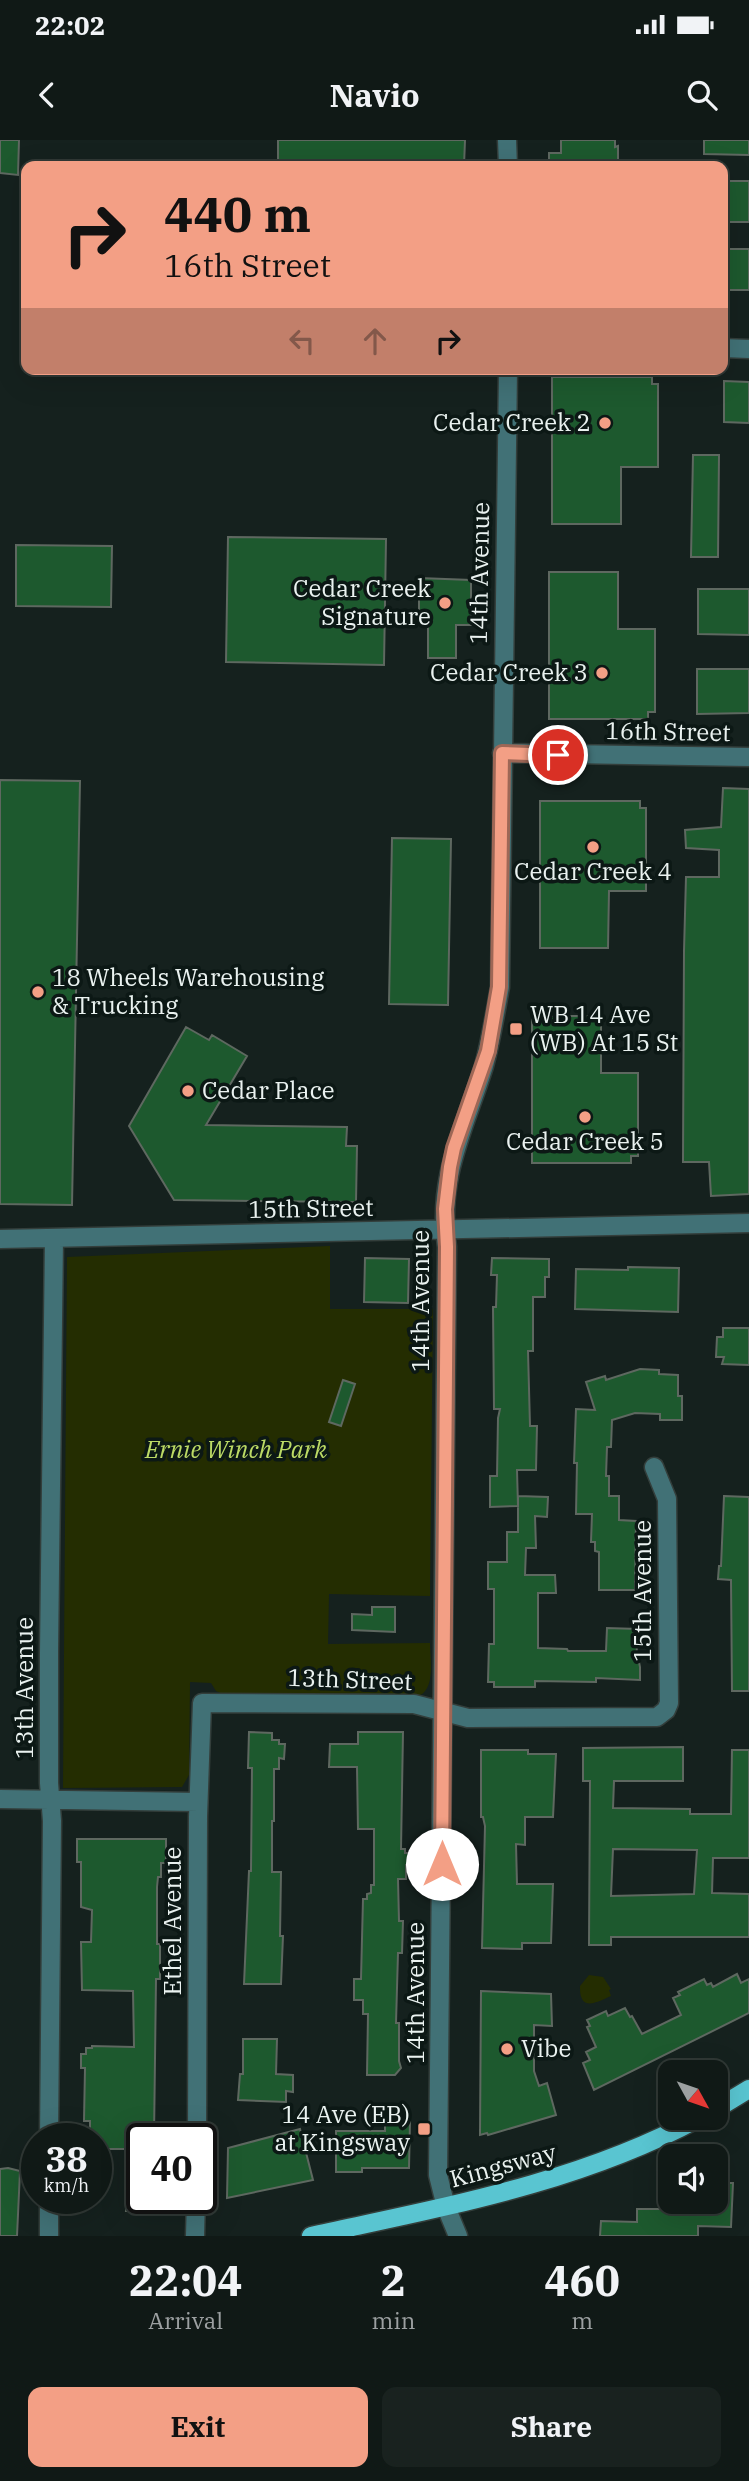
<!DOCTYPE html>
<html lang="en">
<head>
<meta charset="utf-8">
<style>
  :root { --surface:#101916; --page:#19221f; --text:#f1f3f6; --muted:#9ca0a1; --line:#303835; --accent:#f39f85 }
  body { margin:0; font-family:"IBM Plex Serif",serif; background:var(--page); color:var(--text); height:100vh; display:flex; flex-direction:column; font-size:26px; white-space:nowrap }
  * { box-sizing:border-box; margin:0 }
  p { font-size:23px; color:var(--muted) }
  .icon { flex:none; width:38px; height:38px; fill:none; stroke:currentColor; stroke-width:2; stroke-linecap:round; stroke-linejoin:round }
  .map { position:relative; height:2096px; overflow:hidden }
  .side { display:flex; flex-direction:column; background:var(--surface); flex:1 }
  .side>* { flex:none }
  .banner { position:absolute; left:21px; top:21px; width:707px; height:214px; border-radius:14px; box-shadow:0 7px 28px #0002,0 0 0 2px var(--line); background:#f39f85; color:#111; overflow:hidden }
  .needle { width:46px; rotate:130deg }
  .controls { position:absolute; left:658px; top:1920px; display:grid; gap:14px }
  .controls a { display:grid; place-items:center; width:70px; height:70px; border-radius:14px; background:var(--surface); box-shadow:0 7px 28px #0002,0 0 0 2px var(--line); font-size:35px }
  .speed { position:absolute; left:21px; top:1983px; display:flex; gap:14px; font-size:35px; font-weight:700; text-align:center }
  .speed>* { display:grid; place-content:center; width:91px; height:91px; border-radius:50%; background:var(--surface); box-shadow:0 7px 28px #0002,0 0 0 2px var(--line); line-height:1 }
  .speed small { font-size:18px; font-weight:400 }
  .speed .limit { border:4px solid #111; border-radius:10px; background:#fff; color:#111 }
  .pin { position:absolute; display:grid; place-items:center; width:60px; height:60px; color:#fff; margin:-30px; border:4px solid #fff; border-radius:50%; box-shadow:0 2px 7px #0007 }
  .me { position:absolute; width:77px; margin:-38px; rotate:0deg; stroke-linejoin:round; filter:drop-shadow(0 0 5px #0008) }
  .turn { display:flex; align-items:center; gap:24px; height:147px; padding:0 28px; font-size:32px }
  .turn .icon { width:91px; height:91px; stroke-width:2.5 }
  .turn b { display:block; font-size:49px; line-height:60px }
  .lanes { display:flex; align-items:center; height:66px; padding:0 28px; background:#0003; justify-content:center; gap:35px; direction:ltr }
  .lanes .off { opacity:.35 }
  .eta { display:flex; justify-content:space-evenly; align-items:center; height:119px; text-align:center }
  .eta b { font-size:42px; font-weight:700; line-height:49px }
  .button { display:flex; gap:14px; margin-top:auto; padding:14px 28px }
  .button a { flex:1; height:80px; border-radius:14px; background:var(--accent); color:#111; font-size:28px; font-weight:700; line-height:80px; text-align:center }
  .button a+a { background:var(--page); color:var(--text) }
  .status { display:flex; justify-content:space-between; align-items:center; height:49px; padding:0 35px; background:var(--surface); direction:ltr }
  .status svg { height:19px; fill:currentColor }
  header { display:flex; justify-content:space-between; align-items:center; height:91px; padding:0 28px; background:var(--surface); font-size:32px; font-weight:700 }
  .map>svg:first-child { display:block }
  .green { fill:#242d01 }
  .building { fill:#1d592e; stroke:#5e6860; stroke-width:2; fill-rule:evenodd }
  .lines { fill:none; stroke-linecap:round; stroke-linejoin:round }
  .minor-casing { stroke:#333e3b; stroke-width:21 }
  .major-casing { stroke:#333e3b; stroke-width:21 }
  .minor { stroke:#417176; stroke-width:18 }
  .major { stroke:#59c5d1; stroke-width:18 }
  .route-casing { stroke:#9e6756; stroke-width:18 }
  .route { stroke:#f39f85; stroke-width:12 }
  .poi-dot { fill:#f39f85; stroke:#0c1815; stroke-width:2.5 }
  .labels { text-anchor:middle; stroke-width:7; stroke-linejoin:round; paint-order:stroke }
  .poi-label { font-size:24px; fill:#eaf2f0; stroke:#0c1815; text-anchor:end }
  .street-label { font-size:24px; fill:#eaf2f0; stroke:#0c1815 }
  .park-label { font-size:24px; font-style:italic; fill:#bcda65; stroke:#0c1815 }
</style>
</head>
<body>
<div class="status"><b>22:02</b><svg viewBox="0 0 49 12"><path d="M0 12V9h3v3zM5 12V6h3v6zM10 12V3h3v9zM15 12V0h3v12zM26 1h20v11H26zM47 4h2v5h-2z"/></svg></div>
<header><svg class="icon" aria-label="back" viewBox="0 0 24 24"><path d="M15 5l-7 7 7 7"/></svg>Navio<svg class="icon" aria-label="search" viewBox="0 0 24 24"><circle cx="10" cy="10" r="6"/><path d="M15 15l6 6"/></svg></header>
<div class="map">
<svg width="749" height="2096" viewBox="0 0 749 2096">
  <rect width="100%" height="100%" fill="#15211e"/>
  <!-- green -->
  <path class="green" d="M330,1106v63h103l-3,287 -101,-2 -1,50 102,-1c0,15 6,47 -12,53l-193,-1 -9,-4 -5,-8 -21,-1 -1,93 -7,12 -119,1 4,-531z
    M589,1835l14,2 8,12 -2,1 2,6c-12,5 -32,18 -31,-10z"/>
  <!-- building -->
  <path class="building" d="M0,0h19l-1,35 -18,-2z
    M278,0h187l-1,26h-186z
    M561,0h54v7l3,-1v20h-69v-13h12z
    M704,0h45v15l-45,-1z
    M723,41h26v41h-26z
    M723,109h26v41h-26z
    M552,237h100v7h6v83h-37v57h-69z
    M724,241l25,1v41l-25,-1z
    M693,315h26l-1,102h-27z
    M228,397l158,2 -2,126 -158,-3z
    M16,405l96,1 -1,61 -95,-1z
    M549,432h69v57h37v83h-7v7h-99z
    M419,438l52,2v45h-15v33h-28v-36h-9z
    M698,449h51v46l-51,-1z
    M697,529h52v44l-52,1z
    M0,640l80,1 -8,424 -72,-1z
    M723,648l26,1v405l-38,2 -2,-34h-26l1,-211 2,-74h33v-27l-33,-2 -1,-18 36,-3z
    M540,661h100v7h6v83h-37l-1,57h-68z
    M392,698l59,1 -3,166 -59,-1z
    M532,876h69v57h37v83h-7v7h-99z
    M186,887l23,13 3,-5 35,21 -41,69 141,2 -1,19h11l-1,56 -182,-2 -45,-74z
    M365,1118l44,1 -1,44 -44,-1z
    M492,1118l57,1v18h-4v20h-12v54h-5l2,75h7l-1,44h-19l1,36 -28,1v-31h7l1,-58 2,-9h-6l-1,-102h3l1,-32h-6z
    M628,1127l51,1 -1,44 -103,-3 1,-40 52,1z
    M723,1188h26v37l-27,-1 2,-7h-8l1,-20h6z
    M640,1229l19,1v4l19,1v21h4v24h-22v-6l-25,-1 -23,7 -1,27h-4l-1,29h3v20h10v24l17,1 -1,69h-36v-38l-4,-1v-9h-4l1,-28h-16l1,-51h-3l2,-54 19,1 -9,-28 19,-6 1,4z
    M343,1240l12,4 -14,42 -12,-4z
    M518,1356l30,1 -1,20 -12,-1 1,32h-10l-1,27h30l1,18h-18v55l29,1 1,2h38l1,-23 31,1 -2,33h3l1,5v13l-44,-2v4l-61,-1v6h-41v-5h-6l1,-38h5v-55h-6v-27h19v-30h11z
    M724,1356l25,1v194h-17l-1,-111 -13,-1 1,-13h2z
    M372,1467h23v25l-43,-2v-16l20,1z
    M249,1592l23,1v7h7v4h6l-1,15 -5,-1v11h-5v52h-2v51h9l-1,64h3l-2,48h-37l5,-113h2l1,-103h-4z
    M358,1592h45l-2,117h4v4h25l-24,12v14h-8l1,42h4l-1,32h-4l-2,70h3v38l2,7 -6,7h-28l1,-61h-5v-14h-9v-21h7l2,-80h4v-5l4,-1v-8h3v-56h-16l-1,-62h-28l1,-23h28z
    M683,1607v34h-69l-1,27 77,1v5h41l1,-64h17v108h-36l-1,35 37,1v43h-138v8h-22l1,-164h-7v-33zM613,1709l84,1 -3,44 -83,2z
    M481,1610h47v4h28l-3,63h-28v28l-9,-1 1,40h36l-2,59h-29v6l-40,-1 3,-122 -2,-9h-2z
    M77,1699h89v24h-5v14h-3l-1,10v57h3v35h-4l-2,159h-12v11h-46v-11h-6v-17h-6l1,-53h-4v-14h5v-6h6v-2l42,1 -1,-56 -51,-1 -1,-48h10l1,-32 -11,-3v-45h-4z
    M737,1834l4,9 8,-4v34l-155,77 -11,-27 7,-3 -4,-8 10,-5 -9,-20 3,-1 -3,-6 19,-9 2,5 17,-8 5,9 2,-1 10,18 39,-19 -8,-17 7,-3 -2,-3 26,-13 3,6 4,-2 2,4z
    M481,1851l70,3 1,32 -18,-1v46l5,15 8,-3 9,32 -68,20 -1,-2 -7,2z
    M243,1899h34l-1,35 17,1v17l-7,-1v11l-48,-2 2,-26h3z
    M385,1981h25l-1,47h-47v4h-26v-41h49z
    M300,1989l13,51 -86,18 1,-50z
    M8,2028l12,3 -3,65h-17v-67z
    M128,2036h14v35h-16z
    M716,2043h17l-2,44 -33,-1v10h-98l1,-15 36,1v-13h25v-7h54z"/>
  <g class="lines">
    <!-- minor casing -->
    <g class="minor-casing">
      <path id="minor" d="M507,0l1,26
        M723,208l26,1
        M502,613l247,4
        M0,1099l749,-16
        M0,1659l198,3
        M49,1998l3,-317 -3,-38v-130l5,-415
        M197,1998l1,-321 4,-114 212,1 54,14 189,-1 9,-7 3,-7 -2,-204 -13,-32
        M49,2096v-38
        M195,2096l1,-38
        M458,2096l-12,-29 -8,-32 9,-928c-10,-70 17,-117 37,-181 7,-26 11,-52 16,-79l8,-618"/>
    </g>
    <!-- major casing -->
    <g class="major-casing">
      <path id="major" d="M716,1969l33,-20
        M311,2096c132,-29 268,-53 388,-118"/>
    </g>
    <!-- minor -->
    <use href="#minor" class="minor"/>
    <!-- major -->
    <use href="#major" class="major"/>
  </g>
  <g class="lines">
    <!-- route casing -->
    <g class="route-casing">
      <path id="route" d="M442,1724l5,-617 -2,-38 5,-42 4,-19 34,-97 11,-64 3,-234 56,2"/>
    </g>
    <!-- route -->
    <use href="#route" class="route"/>
  </g>
  <!-- markers -->
  <g class="poi-dot">
    <circle cx="605" cy="283" r="7"/>
    <circle cx="445" cy="463" r="7"/>
    <circle cx="602" cy="533" r="7"/>
    <circle cx="593" cy="707" r="7"/>
    <circle cx="38" cy="852" r="7"/>
    <rect x="509" y="882" width="14" height="14" rx="3.5"/>
    <circle cx="188" cy="951" r="7"/>
    <circle cx="585" cy="977" r="7"/>
    <circle cx="507" cy="1909" r="7"/>
    <rect x="417" y="1982" width="14" height="14" rx="3.5"/>
  </g>
  <g class="labels">
    <!-- poi labels -->
    <g class="poi-label">
      <text x="591" y="291">Cedar Creek 2</text>
      <text x="431" y="457">Cedar Creek<tspan x="431" dy="28">Signature</tspan></text>
      <text x="588" y="541">Cedar Creek 3</text>
      <text x="593" y="740" text-anchor="middle">Cedar Creek 4</text>
      <text x="52" y="846" text-anchor="start">18 Wheels Warehousing<tspan x="52" dy="28">&amp; Trucking</tspan></text>
      <text x="530" y="883" text-anchor="start">WB 14 Ave<tspan x="530" dy="28">(WB) At 15 St</tspan></text>
      <text x="202" y="959" text-anchor="start">Cedar Place</text>
      <text x="585" y="1010" text-anchor="middle">Cedar Creek 5</text>
      <text x="521" y="1917" text-anchor="start">Vibe</text>
      <text x="410" y="1983">14 Ave (EB)<tspan x="410" dy="28">at Kingsway</tspan></text>
    </g>
    <!-- street labels -->
    <g class="street-label">
      <text transform="translate(480 433) rotate(-89)" y="8">14th Avenue</text>
      <text transform="translate(668 592) rotate(1)" y="8">16th Street</text>
      <text transform="translate(311 1069) rotate(-1)" y="8">15th Street</text>
      <text transform="translate(421 1161) rotate(-90)" y="8">14th Avenue</text>
      <text transform="translate(643 1451) rotate(-90)" y="8">15th Avenue</text>
      <text transform="translate(350 1540) rotate(2)" y="8">13th Street</text>
      <text transform="translate(25 1548) rotate(-90)" y="8">13th Avenue</text>
      <text transform="translate(173 1781) rotate(-90)" y="8">Ethel Avenue</text>
      <text transform="translate(416 1853) rotate(-90)" y="8">14th Avenue</text>
      <text transform="translate(503 2026) rotate(-15)" y="8">Kingsway</text>
    </g>
    <!-- park labels -->
    <g class="park-label">
      <text x="236" y="1318">Ernie Winch Park</text>
    </g>
  </g>
</svg>
<div class="controls">
<a><svg class="needle" viewBox="-14 -14 28 28"><path d="M0-13l5 13h-10z" fill="#e53935"/><path d="M0 13l5-13h-10z" fill="#9ca0a1"/></svg></a>
<a><svg class="icon" aria-label="sound" viewBox="0 0 24 24"><path d="M4 9h4l5-4v14l-5-4H4zM17 9q2 3 0 6"/></svg></a>
</div>
<div class="speed"><div>38<small>km/h</small></div><div class="limit">40</div></div>
<div class="pin" style="left:558px;top:615px;background:#d93025"><svg class="icon" aria-label="arrive" viewBox="0 0 24 24"><path d="M6 21V4h12l-3 4 3 4H6"/></svg></div>
<svg class="me" style="left:442px;top:1724px" viewBox="-20 -20 40 40"><circle r="19" fill="#fff"/><path d="M0-13L10 11 0 6-10 11z" fill="#f39f85"/></svg>
<div class="banner">
<div class="turn"><svg class="icon" aria-label="right" viewBox="0 0 24 24"><path d="M7 20v-9h11M14 6l5 5-5 5"/></svg><div><b>440 m</b>16th Street</div></div>
<div class="lanes"><svg class="icon off" aria-label="left" viewBox="0 0 24 24"><path d="M17 20v-9H6M10 6l-5 5 5 5"/></svg><svg class="icon off" aria-label="ahead" viewBox="0 0 24 24"><path d="M12 20V5M6 11l6-6 6 6"/></svg><svg class="icon" aria-label="right" viewBox="0 0 24 24"><path d="M7 20v-9h11M14 6l5 5-5 5"/></svg></div>
</div>
</div>
<section class="side">
<div class="eta">
<div><b>22:04</b><p>Arrival</p></div>
<div><b>2</b><p>min</p></div>
<div><b>460</b><p>m</p></div>
</div>
<div class="button"><a>Exit</a><a>Share</a></div>
</section>
</body>
</html>
